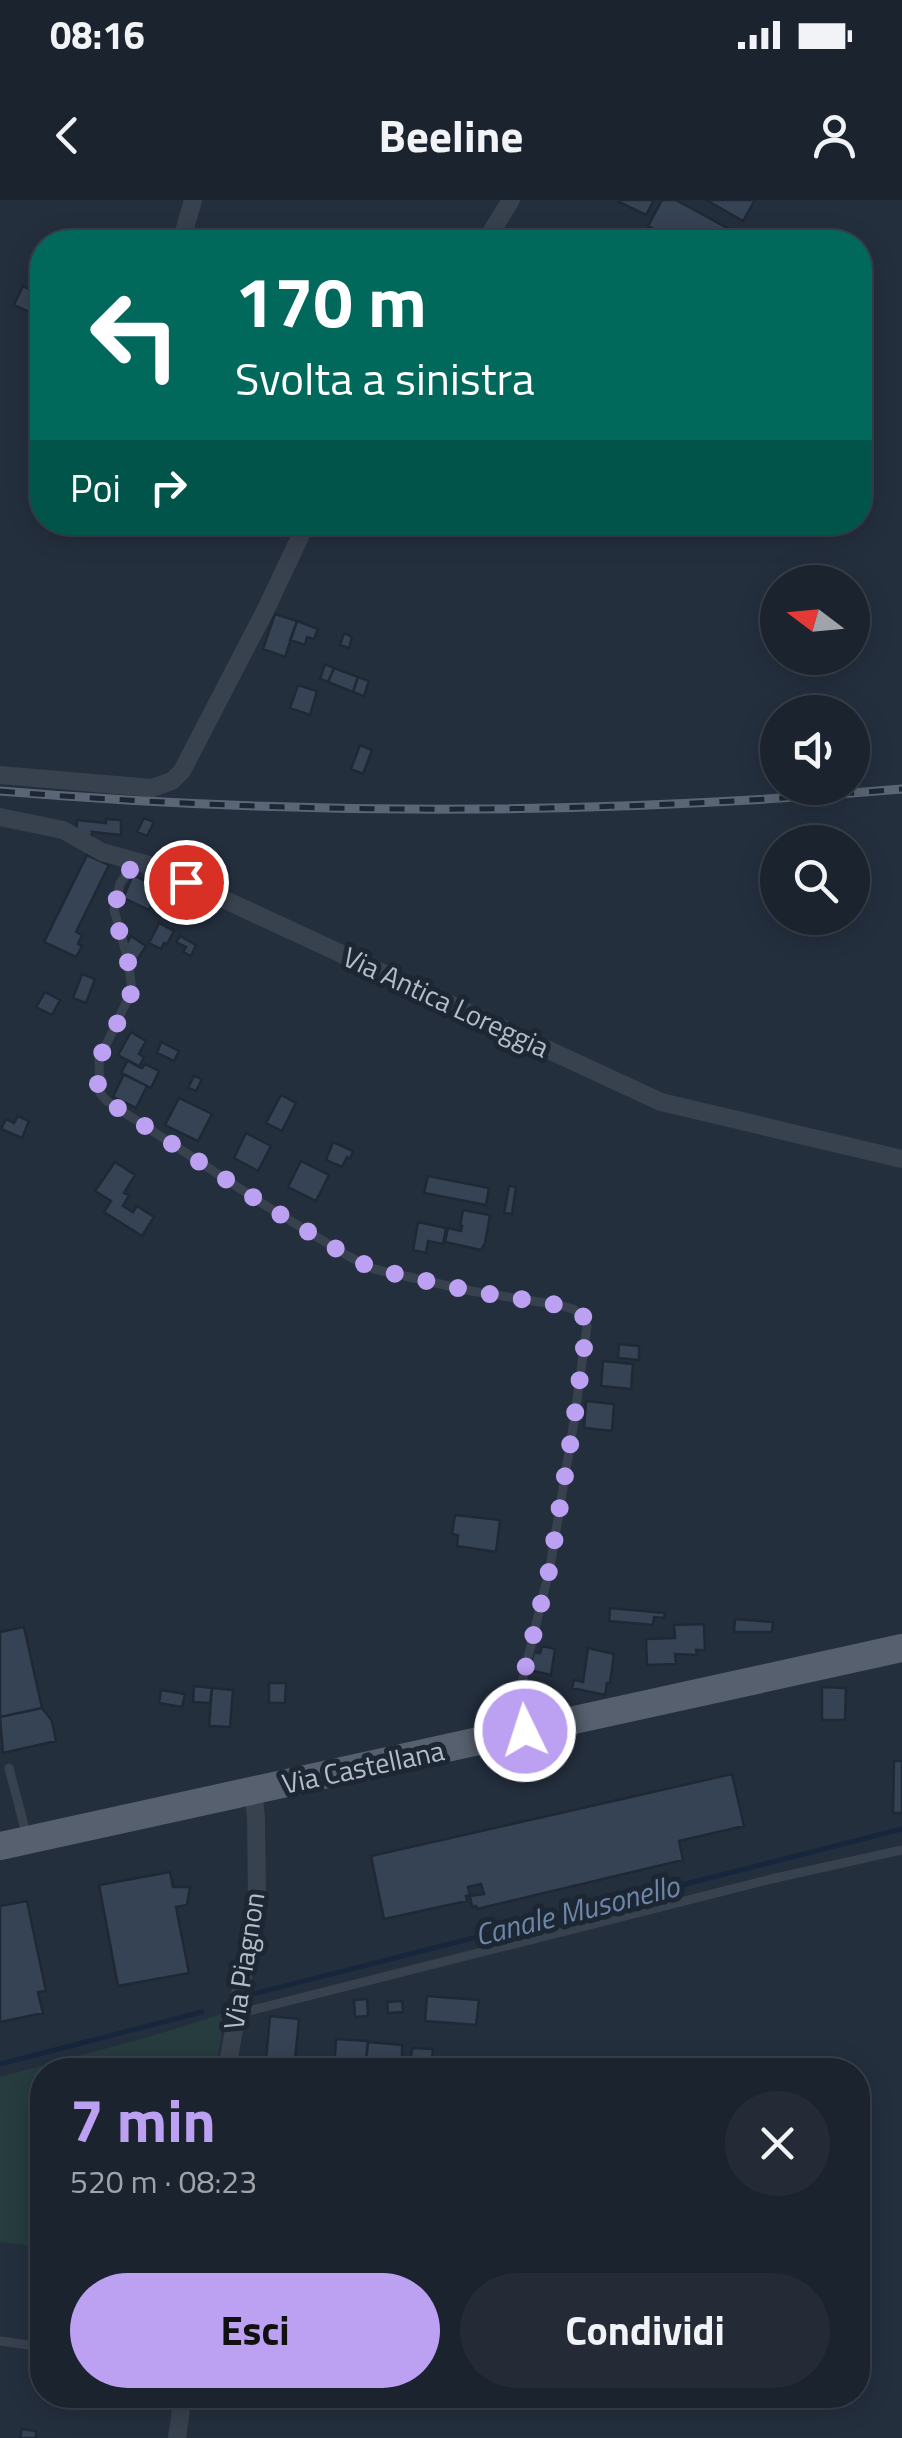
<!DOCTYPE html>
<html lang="it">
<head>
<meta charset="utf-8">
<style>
  :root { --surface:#1b232e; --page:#242b36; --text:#f1f3f6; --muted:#a0a4aa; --line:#39404a; --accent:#bca0f2 }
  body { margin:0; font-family:"Titillium Web",sans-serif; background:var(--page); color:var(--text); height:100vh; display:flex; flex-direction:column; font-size:38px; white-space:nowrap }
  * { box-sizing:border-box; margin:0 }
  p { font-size:32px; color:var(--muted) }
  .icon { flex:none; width:55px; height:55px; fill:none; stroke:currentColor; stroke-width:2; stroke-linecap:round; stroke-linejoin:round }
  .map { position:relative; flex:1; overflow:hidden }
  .side { position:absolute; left:30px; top:1858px; width:840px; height:350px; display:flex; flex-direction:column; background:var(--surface); border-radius:40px; box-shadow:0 5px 25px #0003,0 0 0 2px var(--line) }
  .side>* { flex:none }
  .guide { position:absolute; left:30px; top:30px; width:842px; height:305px; border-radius:40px; box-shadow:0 5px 25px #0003,0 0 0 2px var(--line); background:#00695c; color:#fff; overflow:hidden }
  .needle { width:65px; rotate:286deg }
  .controls { position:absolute; left:760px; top:365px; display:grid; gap:20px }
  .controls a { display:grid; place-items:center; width:110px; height:110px; border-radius:50%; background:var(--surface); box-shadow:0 5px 25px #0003,0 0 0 2px var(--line); font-size:50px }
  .pin { position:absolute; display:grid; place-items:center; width:85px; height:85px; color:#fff; margin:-42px; border:5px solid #fff; border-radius:50%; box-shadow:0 2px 10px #0007 }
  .me { position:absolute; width:110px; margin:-55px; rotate:356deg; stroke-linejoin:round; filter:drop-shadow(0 0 8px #0008) }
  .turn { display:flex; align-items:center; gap:35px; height:210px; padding:0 40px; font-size:45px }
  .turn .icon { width:130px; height:130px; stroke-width:2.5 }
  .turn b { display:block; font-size:70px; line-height:85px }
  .then { display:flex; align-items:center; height:95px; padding:0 40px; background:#0003; gap:20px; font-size:38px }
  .round { display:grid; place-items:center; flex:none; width:105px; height:105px; border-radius:52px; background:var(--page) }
  .summary { display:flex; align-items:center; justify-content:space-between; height:170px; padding:0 40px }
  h1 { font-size:60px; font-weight:700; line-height:75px; color:var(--accent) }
  .primary-button { display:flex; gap:20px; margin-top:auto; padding:20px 40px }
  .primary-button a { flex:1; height:115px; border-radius:60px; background:var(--accent); color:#111; font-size:40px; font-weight:700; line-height:115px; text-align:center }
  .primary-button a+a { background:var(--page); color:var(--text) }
  .status { display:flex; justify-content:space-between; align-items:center; height:70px; padding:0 50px; background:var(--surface); direction:ltr }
  .status svg { height:28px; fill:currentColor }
  header { display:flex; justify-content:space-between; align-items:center; height:130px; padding:0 40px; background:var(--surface); font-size:45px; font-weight:700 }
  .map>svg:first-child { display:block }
  .green { fill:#263c3f }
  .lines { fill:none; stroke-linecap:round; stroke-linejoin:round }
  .stream { stroke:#17263c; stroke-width:5 }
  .building { fill:#364354; stroke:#1f2835; stroke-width:2.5 }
  .service { stroke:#38414e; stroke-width:9 }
  .minor { stroke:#38414e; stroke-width:18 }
  .primary { stroke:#56606e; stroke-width:28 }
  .rail-casing { stroke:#5a6575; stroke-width:9 }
  .rail { stroke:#1d2633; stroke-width:5; stroke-dasharray:15; stroke-linecap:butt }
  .route { stroke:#bca0f2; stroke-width:18; stroke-dasharray:0 32.4 }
  .labels { text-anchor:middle; stroke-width:10; stroke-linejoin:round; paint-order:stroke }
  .street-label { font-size:28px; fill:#b4bcc9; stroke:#1d2633 }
  .water-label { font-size:30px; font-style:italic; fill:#6d86a8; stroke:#1d2633 }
</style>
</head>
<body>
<div class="status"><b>08:16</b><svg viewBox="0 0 49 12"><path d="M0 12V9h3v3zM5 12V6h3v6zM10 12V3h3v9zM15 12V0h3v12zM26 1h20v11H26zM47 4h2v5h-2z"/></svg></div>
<header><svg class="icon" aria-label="back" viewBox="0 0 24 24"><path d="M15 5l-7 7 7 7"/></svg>Beeline<svg class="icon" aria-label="person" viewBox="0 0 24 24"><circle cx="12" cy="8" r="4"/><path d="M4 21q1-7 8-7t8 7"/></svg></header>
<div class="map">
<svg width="902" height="2238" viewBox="0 0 902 2238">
  <rect width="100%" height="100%" fill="#242f3e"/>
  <!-- green -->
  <path class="green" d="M222,1814l-1,23 -5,33h-174v177l-42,-5v-165l152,-41z"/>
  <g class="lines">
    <!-- stream -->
    <path class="stream" d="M253,1794l649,-165
      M0,1864l202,-52"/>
  </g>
  <!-- building -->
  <path class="building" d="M620,0h34l-8,15 -27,-13z
    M662,0h14l53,29 -7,13h-44l-30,-16z
    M706,0h49l-12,21z
    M23,86l19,9v23l-28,-13z
    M275,414l22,7 -12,36 -22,-8z
    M297,421l21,8 -4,10 -7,-2 -2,8 -15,-5z
    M344,433l8,4 -3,11 -9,-3z
    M325,464l9,4 -6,14 -8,-3z
    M334,468l24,9 -5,15 -25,-10z
    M358,477l11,4 -5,15 -11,-4z
    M298,485l19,6 -7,24 -20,-7z
    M360,545l12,5 -9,24 -12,-5z
    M144,618l10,4 -7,14 -10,-4z
    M106,619l15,1v15l-29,-3v4l-16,-1 1,-15 29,3z
    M87,655l22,10 -33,67 6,3 -4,9 4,2 -6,11 -32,-15z
    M133,675l26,12 -10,23 -26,-12z
    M159,723l15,8 -7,13 -3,-1 -3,6 -12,-6z
    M131,736l15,10 -9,14 -11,-7 -1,-7z
    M180,736l16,9 -5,11 -8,-4 3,-5 -10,-5z
    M82,774l13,5 -9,24 -13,-5z
    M45,792l15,8 -8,15 -16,-8z
    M131,832l15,9 -7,13 5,3 -5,10 -21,-12z
    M161,842l18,9 -5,10 -17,-8z
    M128,860l14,8 3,-4 14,7 -8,17 -30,-15z
    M124,874l23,12 -11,22 -23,-11z
    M194,876l8,3 -6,12 -8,-3z
    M281,895l15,8 -14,28 -16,-8z
    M179,898l33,16 -14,27 -33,-16z
    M18,916l11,5 -7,17 -21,-9 5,-10 8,4z
    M246,933l25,13 -13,25 -24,-13z
    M333,942l20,9 -3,8 -3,-2 -5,10 -16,-7z
    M301,961l28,14 -13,26 -28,-14z
    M115,962l20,13 -11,18 5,2 -6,11 10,6 4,-6 17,11 -12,19 -38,-24 7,-11 -16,-10z
    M428,976l61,12 -3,17 -62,-12z
    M509,986l7,1 -4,27 -8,-1z
    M463,1010l27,5 -5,28 -4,7 -36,-8 3,-14 13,3 1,-5h-2z
    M418,1022l28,6 -3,16 -15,-3 -2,12 -13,-3z
    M619,1144l20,2v14l-21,-2z
    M603,1161l30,3 -2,25 -30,-3z
    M586,1201l28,3 -2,27 -28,-3z
    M455,1315l45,5 -4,32 -39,-6 1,-11 -6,-1z
    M610,1408l55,5 -1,5 -10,-1 -1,8 -44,-4z
    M735,1419l38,3 -1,10h-38z
    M704,1424l1,26h-9l1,5 -22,-1 1,10 -29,1 -1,-26 29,-1 -1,-13z
    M24,1427l18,81 -42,9v-85z
    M542,1446l13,3 -4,26 -22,-5 5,-18 6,1z
    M588,1448l26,6 -4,29h-3l-2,12 -33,-7 2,-8 9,2z
    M269,1483h17l-1,20h-16z
    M524,1483h17l5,21 -20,5 -4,-15z
    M194,1486l18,2 -2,15 -17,-1z
    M822,1487l24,1 -1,32h-23z
    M212,1488l21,2 -3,37 -21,-1z
    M161,1490l24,4 -3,13 -23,-4z
    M42,1508l10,13 4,20 -53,12 -3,-36z
    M894,1561h8v52h-9z
    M732,1574l12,52 -65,15 4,19 -206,49 -1,-3 -4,1 -2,-11 14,-2 -3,-10 -13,3 2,8 -4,1 1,5 -83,18 -13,-63z
    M170,1672l3,15h17l-3,18 -11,2 13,66 -71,13 -19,-101z
    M27,1701l19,90 -8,1 5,21 -43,9v-116z
    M427,1796l52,4 -3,25 -51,-4z
    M367,1799l1,17 -13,1 -1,-17z
    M402,1801l1,11 -15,1 -1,-11z
    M270,1816l29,3 -5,51h-29z
    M336,1839l32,2 -3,29h-31z
    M368,1842l34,3v25h-6l1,-9 -27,-2v9h11v2h-16z
    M412,1848l21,1 -1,10 -21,-1z
    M22,2229l14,2v7h-16z"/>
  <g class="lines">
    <!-- service -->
    <path class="service" d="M136,661l-16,22 -6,27 14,50 4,30 -33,70 1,33 7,8 161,106 80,49 26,13 97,22 87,14 15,4 10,8 4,9 -13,95 -24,146 -29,119 -2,25 5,15
      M9,1568l18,69
      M237,1814l534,-135 131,-29
      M0,2141l42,6"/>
    <!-- minor -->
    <path class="minor" d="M181,42l12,-42
      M485,42l26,-42
      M0,575l152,13 20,-7 10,-10 84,-162 41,-87
      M0,617l63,13 39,22 50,14 509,236 241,57
      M227,1870l30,-175 -1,-78 -3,-26
      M177,2238l6,-43"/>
    <!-- primary -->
    <path class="primary" d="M0,1646l902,-198"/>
    <!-- rail casing -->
    <g class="rail-casing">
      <path id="rail" d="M0,591c300,25 602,24 902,-2"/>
    </g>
    <!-- rail -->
    <use href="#rail" class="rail"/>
  </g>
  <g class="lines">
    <!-- route -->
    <path class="route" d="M186,682l-50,-21c-28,39 -22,51 -10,95 3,9 7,20 6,30 -2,34 -57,79 -25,115l161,106 80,49 26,13 97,22 87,14 15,5 10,6 4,10 -13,95 -24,146 -29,119 -2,25 6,20"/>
  </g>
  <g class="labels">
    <!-- street labels -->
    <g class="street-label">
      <text transform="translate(446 802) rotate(25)" y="10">Via Antica Loreggia</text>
      <text transform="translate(363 1567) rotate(-12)" y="10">Via Castellana</text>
      <text transform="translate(244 1761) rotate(-81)" y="10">Via Piagnon</text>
    </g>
    <!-- water labels -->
    <g class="water-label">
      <text transform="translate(577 1711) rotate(-14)" y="10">Canale Musonello</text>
    </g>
  </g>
</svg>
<div class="controls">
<a><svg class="needle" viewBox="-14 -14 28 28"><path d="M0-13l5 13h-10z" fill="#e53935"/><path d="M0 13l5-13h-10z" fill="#a0a4aa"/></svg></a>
<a><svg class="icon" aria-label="sound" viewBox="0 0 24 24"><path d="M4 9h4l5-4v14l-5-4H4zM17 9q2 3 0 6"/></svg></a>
<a><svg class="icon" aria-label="search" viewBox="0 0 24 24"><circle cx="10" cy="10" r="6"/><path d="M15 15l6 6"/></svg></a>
</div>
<div class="pin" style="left:186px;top:682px;background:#d93025"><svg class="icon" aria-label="arrive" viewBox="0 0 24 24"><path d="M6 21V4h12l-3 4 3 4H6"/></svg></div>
<svg class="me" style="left:525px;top:1531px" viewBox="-20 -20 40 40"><circle r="17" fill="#bca0f2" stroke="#fff" stroke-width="3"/><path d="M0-11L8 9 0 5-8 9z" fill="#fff"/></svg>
<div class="guide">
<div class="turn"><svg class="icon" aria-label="left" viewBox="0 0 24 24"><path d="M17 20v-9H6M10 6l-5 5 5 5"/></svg><div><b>170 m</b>Svolta a sinistra</div></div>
<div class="then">Poi<svg class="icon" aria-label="right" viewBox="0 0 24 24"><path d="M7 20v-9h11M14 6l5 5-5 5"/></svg></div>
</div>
<section class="side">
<div class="summary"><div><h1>7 min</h1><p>520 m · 08:23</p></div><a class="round"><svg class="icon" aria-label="close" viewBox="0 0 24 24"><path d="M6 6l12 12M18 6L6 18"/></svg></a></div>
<div class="primary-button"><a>Esci</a><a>Condividi</a></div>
</section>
</div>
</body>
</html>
